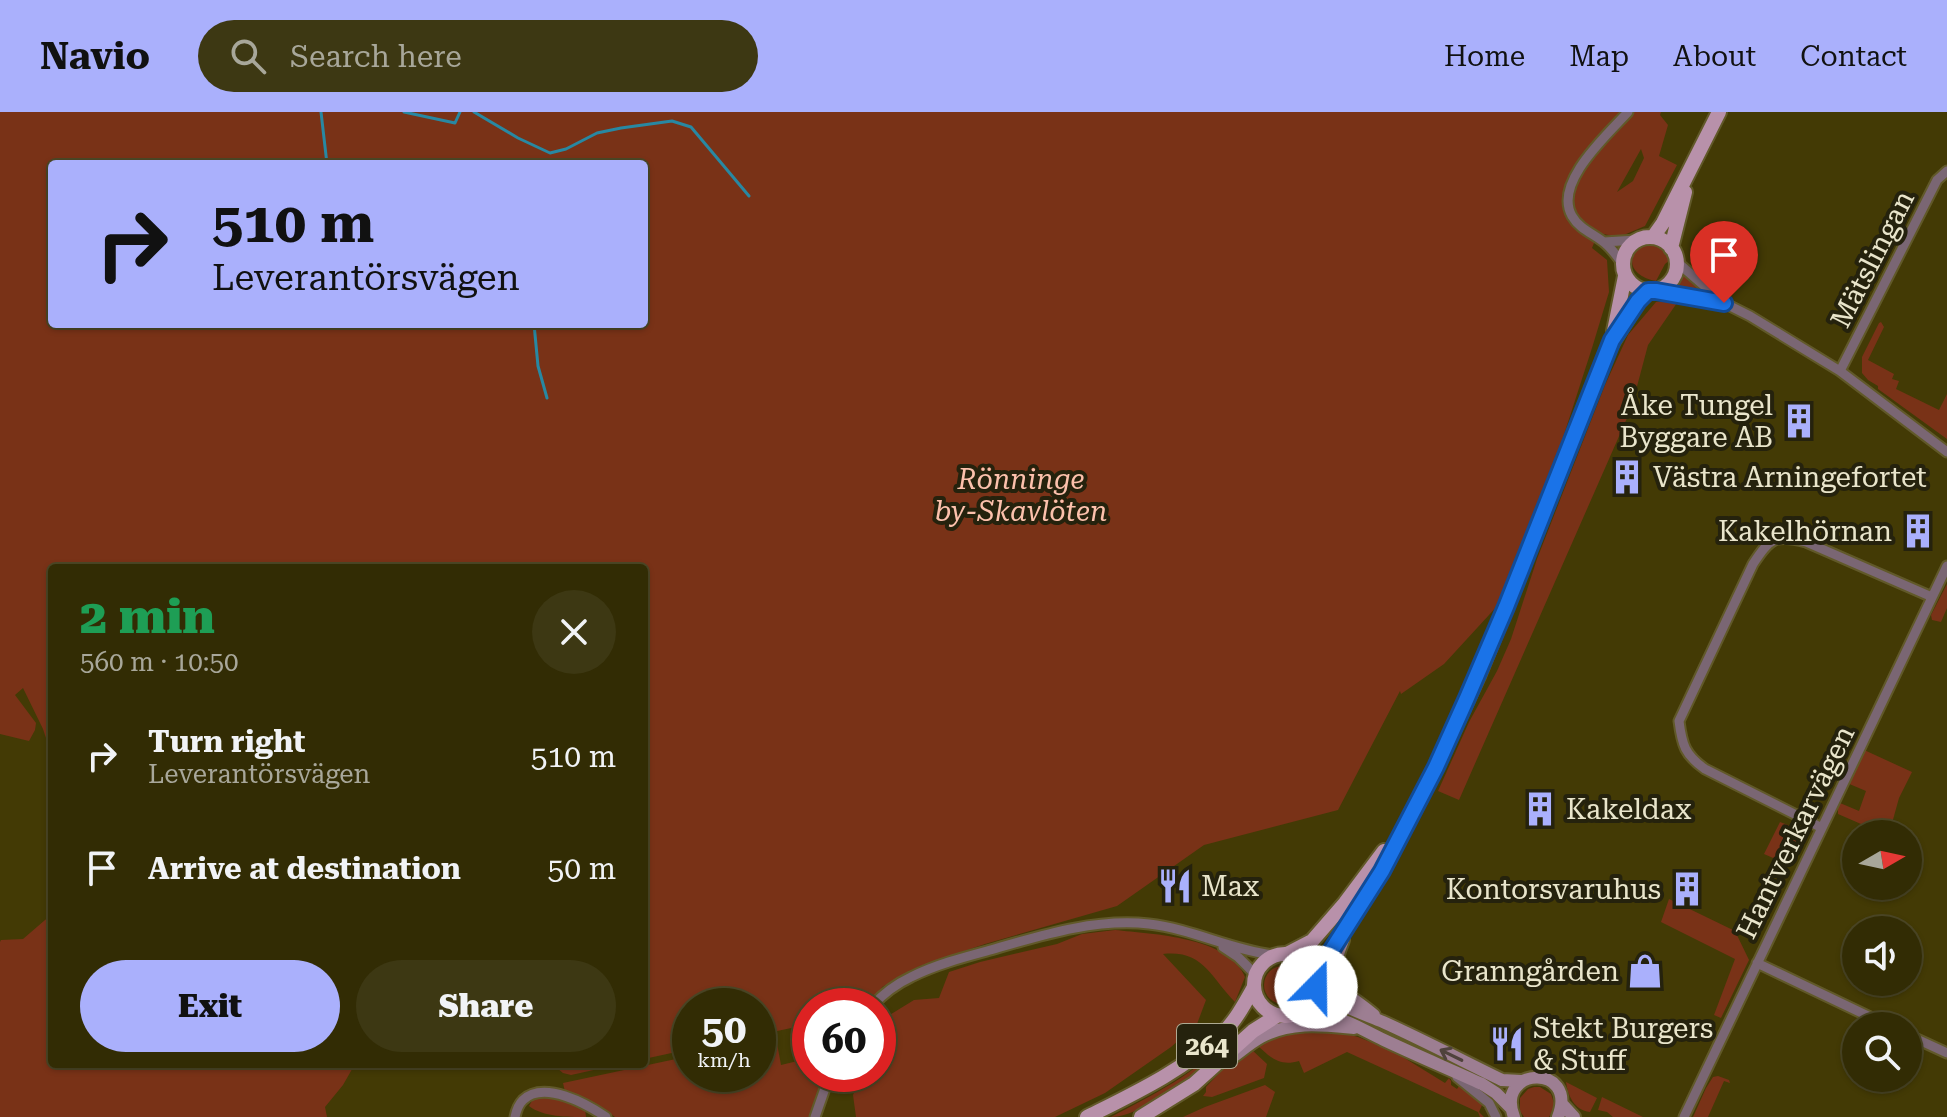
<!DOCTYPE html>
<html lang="en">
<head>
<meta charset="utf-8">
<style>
  :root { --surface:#322c04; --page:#3d3813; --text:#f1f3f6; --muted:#a8a79a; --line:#4d4826; --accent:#aab0fc }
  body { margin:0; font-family:"Roboto Serif",serif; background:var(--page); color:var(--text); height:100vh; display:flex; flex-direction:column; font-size:30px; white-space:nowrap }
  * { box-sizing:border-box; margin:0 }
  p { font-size:26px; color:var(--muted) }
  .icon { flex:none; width:44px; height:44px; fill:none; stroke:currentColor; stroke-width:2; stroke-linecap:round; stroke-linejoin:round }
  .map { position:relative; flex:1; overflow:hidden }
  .panel { position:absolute; left:48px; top:452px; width:600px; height:504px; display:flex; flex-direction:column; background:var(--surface); border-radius:8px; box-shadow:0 2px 6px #0004,0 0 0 2px var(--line) }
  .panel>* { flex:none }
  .banner { position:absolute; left:48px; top:48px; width:600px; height:168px; border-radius:8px; box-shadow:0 2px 6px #0004,0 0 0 2px var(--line); background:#aab0fc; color:#111; overflow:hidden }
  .needle { width:52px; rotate:81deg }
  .tools { position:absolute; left:1842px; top:708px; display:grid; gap:16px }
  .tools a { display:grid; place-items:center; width:80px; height:80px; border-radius:50%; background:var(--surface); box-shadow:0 2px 6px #0004,0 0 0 2px var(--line); font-size:40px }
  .speed { position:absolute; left:672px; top:876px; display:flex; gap:16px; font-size:40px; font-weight:700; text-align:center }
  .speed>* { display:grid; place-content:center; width:104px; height:104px; border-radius:50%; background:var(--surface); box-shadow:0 2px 6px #0004,0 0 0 2px var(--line); line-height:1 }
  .speed small { font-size:20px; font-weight:400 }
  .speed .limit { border:12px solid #d22; background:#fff; color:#111 }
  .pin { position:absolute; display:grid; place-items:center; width:68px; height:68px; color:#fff; margin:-82px -34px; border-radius:50% 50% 50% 0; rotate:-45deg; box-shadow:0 0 8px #0007 }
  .pin .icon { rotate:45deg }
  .me { position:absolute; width:88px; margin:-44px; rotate:22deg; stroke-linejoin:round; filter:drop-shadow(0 0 6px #0008) }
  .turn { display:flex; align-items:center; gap:28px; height:168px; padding:0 32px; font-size:36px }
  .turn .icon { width:104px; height:104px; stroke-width:2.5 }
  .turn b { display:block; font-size:56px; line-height:68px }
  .round { display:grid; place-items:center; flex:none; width:84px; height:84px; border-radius:42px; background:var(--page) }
  .headline { display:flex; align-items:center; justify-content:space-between; height:136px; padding:0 32px }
  h1 { font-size:48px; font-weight:800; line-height:60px; color:#1e9e55 }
  .primary-button { display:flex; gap:16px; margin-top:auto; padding:16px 32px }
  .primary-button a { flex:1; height:92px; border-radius:48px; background:var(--accent); color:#111; font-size:32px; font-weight:800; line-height:92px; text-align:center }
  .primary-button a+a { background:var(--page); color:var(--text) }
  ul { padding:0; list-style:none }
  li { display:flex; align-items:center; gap:24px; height:112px; padding:0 32px }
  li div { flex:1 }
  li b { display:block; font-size:30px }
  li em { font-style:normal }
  header { display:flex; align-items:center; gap:48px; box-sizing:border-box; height:112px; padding:0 40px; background:var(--accent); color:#111 }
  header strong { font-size:38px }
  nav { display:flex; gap:44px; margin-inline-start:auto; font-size:28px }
  .search { width:560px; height:72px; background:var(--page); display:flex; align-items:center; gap:20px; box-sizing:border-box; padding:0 28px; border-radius:44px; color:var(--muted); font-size:30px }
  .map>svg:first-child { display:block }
  .green { fill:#793217; fill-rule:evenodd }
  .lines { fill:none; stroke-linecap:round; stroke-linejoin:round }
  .stream { stroke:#2888a2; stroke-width:3 }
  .street-casing { stroke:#615929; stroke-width:13 }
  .secondary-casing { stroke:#615929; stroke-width:16 }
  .primary-casing { stroke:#615929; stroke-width:18 }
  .street { stroke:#7a6673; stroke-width:9 }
  .secondary { stroke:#9d7e92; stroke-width:12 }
  .primary { stroke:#b891aa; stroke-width:14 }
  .oneway { stroke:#4f423c }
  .route-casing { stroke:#114b97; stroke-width:20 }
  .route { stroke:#1a73e8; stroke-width:14 }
  .labels { text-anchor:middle; stroke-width:8; stroke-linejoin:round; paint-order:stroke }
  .shield { fill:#25220d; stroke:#aeaa92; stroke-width:2 }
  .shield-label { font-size:26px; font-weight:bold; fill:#e9e5cb }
  .street-label { font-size:28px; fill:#e9e5cb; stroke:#25220d }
  .poi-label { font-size:28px; fill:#e9e5cb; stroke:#25220d; text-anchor:end }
  .park-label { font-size:28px; font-style:italic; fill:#fcc1ac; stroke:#25220d }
</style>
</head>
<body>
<header>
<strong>Navio</strong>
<div class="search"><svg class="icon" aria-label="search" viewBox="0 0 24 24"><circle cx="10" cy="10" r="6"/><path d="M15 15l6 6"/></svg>Search here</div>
<nav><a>Home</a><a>Map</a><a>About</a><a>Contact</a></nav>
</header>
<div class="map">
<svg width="1947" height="1005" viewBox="0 0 1947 1005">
  <rect width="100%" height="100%" fill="#433a05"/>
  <!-- green -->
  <path class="green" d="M0,0h1661l-1,3 8,10 -9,31 18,9 -32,61 -26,11 -21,-4 -6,15 15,12 2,32 -17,56 -33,102 -59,153 -56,61 -43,30 -1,-3 -62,119 -134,35 -87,61 -132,38 -65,22 -38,21 -4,13 -14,6h-54v18l-52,11v-29h-68v43l-46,10v-491h-592v180l-4,-4 -5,-15 -20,-41 -8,7 21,28 -1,7 -6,11 -29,-7zM1641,37l3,9 -11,23 -16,11zM52,52h592v160h-592z
    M1653,130c8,4 16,8 17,18l-5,4 -9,17c-30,-5 -33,-32 -3,-39z
    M1683,163l29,21 -40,-7 8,-13z
    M1679,188l-31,45 -17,64 -172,391 -21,-9 31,-69 28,-51 14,-32 26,-80 68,-174 23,-50 28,-33z
    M1881,210l3,5 -16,33 26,14 -2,5 7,2 -3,8 43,21 8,-16v45l-69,-50v-3l-10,-6 -6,-7v-16l17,-34z
    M1947,472v24l-6,14 -9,-2 -1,-5z
    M1862,637l50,23 -13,26 -10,36h-5l-46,-20v-6l2,-5 19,8 7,-20 -19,-8z
    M1780,710l21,8 2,10 -12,26 -27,-12z
    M1669,787l66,32 14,29 -28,58 -7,-3 21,-56 -74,-37z
    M52,802v150h303l-12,21 -18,22 2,10h-327v-175l1,-2 22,-1z
    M1115,818c37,4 115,7 130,47l-10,25c-25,-25 -31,-52 -72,-48l43,46 -9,24 -26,23 -66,46 -50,24h-199l-3,-22 8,-21h17v-43l10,-15 26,-16 25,-2 10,-26 31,-10 77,-18 25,-10z
    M1264 873a19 19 0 1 1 38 0a19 19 0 1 1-38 0Z
    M1294,918h39l25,7 35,14 52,32 4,-5 2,3v4l6,4 2,-3 17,9 7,8 -4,9 5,5h-4l-2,-5 -131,-60 -43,21 -5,-12c-20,6 -29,-4 -43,-17z
    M1229,924l5,6c-27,21 -89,75 -123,75 41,-22 88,-44 118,-81z
    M776,926l5,27 29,-7v16h13l-14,43h-194l-19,-13 -31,-12 -2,-9 127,-27v18h68v-32z
    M1251,937l16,15 -3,14 -52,19 -9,-1 3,-4v-5l18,-19z
    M552,952h69l-50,11 -8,-2z
    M1718,964l11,4 1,3 -6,-2 -16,36h-15l13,-29 7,-11z
    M1566,970l31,16 -7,14c-16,-2 -22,-16 -24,-30z
    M1265,973l10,7 -9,25h-83l22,-10z
    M1534,975h6l11,7 4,12 -6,11h-25l-4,-6v-13l8,-9z
    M551,984l34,12 1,9c-19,0 -43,0 -57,-11l4,-7z
    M1602,985l41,20h-30l-6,-5 -9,-2z"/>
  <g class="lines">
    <!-- stream -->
    <path class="stream" d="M321,0l6,52
      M404,0l51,11 5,-11
      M474,0l44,26 32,15 16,-4 31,-16 24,-5 51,-7 19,6 58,69
      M534,212l4,42 9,32"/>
    <!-- street casing -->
    <g class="street-casing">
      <path id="street" d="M1604,130l33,-2
        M1677,150l47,41 26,13 90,55 107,81
        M1622,151c-5,-7 -10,-14 -16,-19 -11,-10 -26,-14 -34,-28 -19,-33 35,-81 56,-104
        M1656,179l65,12
        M1840,259l97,-191 10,-9
        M1822,716l-117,-59c-20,-14 -23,-24 -26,-48l74,-157c17,-26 22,-30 53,-22l126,55
        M1223,835l15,10 18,18
        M1757,851l132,63
        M872,894c11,-12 24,-22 39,-29 24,-12 50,-19 76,-26 52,-15 107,-33 162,-27 44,5 82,26 125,31
        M1908,923l39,18
        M1457,965l32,26 7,14
        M515,1005c1,-5 4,-13 8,-17 21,-20 64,4 83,17
        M815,1005l15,-43
        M1684,1005l263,-551"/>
    </g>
    <!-- secondary casing -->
    <g class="secondary-casing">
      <path id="secondary" d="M1343,828c-20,50 -2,47 31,75
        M1316,875c20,18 43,25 67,35 40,18 80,39 119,58l19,1
        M1301,900c38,2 50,12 83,28 32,15 65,29 98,44l14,9 15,15
        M1230,947c10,-7 20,-16 31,-22 30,-16 61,-12 93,-9
        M1563,993l11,12
        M1514,1005c-20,-51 65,-54 44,0"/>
    </g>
    <!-- primary casing -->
    <g class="primary-casing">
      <path id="primary" d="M1653,125l10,-14 56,-111
        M1623 152a27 27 0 1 1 54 0a27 27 0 1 1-54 0Z
        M1671,136l14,-56
        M1614,219l11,-55
        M1287,842l25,-13 33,-38 39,-52
        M1254 873a31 31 0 1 1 62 0a31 31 0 1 1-62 0Z
        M1316,870l10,-23 56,-88 54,-104 42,-91 28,-69 102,-258 30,-48 10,-10
        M1087,1005c48,-24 97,-47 136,-84 13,-13 22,-30 31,-46
        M1141,1005l53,-33 59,-53 25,-16"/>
    </g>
    <!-- street -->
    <use href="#street" class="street"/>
    <!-- secondary -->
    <use href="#secondary" class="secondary"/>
    <!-- primary -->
    <use href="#primary" class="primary"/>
  </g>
  <!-- one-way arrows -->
  <defs><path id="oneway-shaft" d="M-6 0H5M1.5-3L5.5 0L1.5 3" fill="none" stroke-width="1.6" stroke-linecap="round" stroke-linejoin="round" transform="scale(2)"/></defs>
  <use class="oneway" href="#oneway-shaft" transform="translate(1451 943) rotate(-154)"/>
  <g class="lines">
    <!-- route casing -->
    <g class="route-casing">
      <path id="route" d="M1316,875v-5l10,-23 56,-88 54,-104 31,-69 39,-91 106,-267 26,-39 10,-10h8l68,12"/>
    </g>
    <!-- route -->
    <use href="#route" class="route"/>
  </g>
  <!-- icons -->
  <defs>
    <g id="building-bare" transform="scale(2.76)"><path d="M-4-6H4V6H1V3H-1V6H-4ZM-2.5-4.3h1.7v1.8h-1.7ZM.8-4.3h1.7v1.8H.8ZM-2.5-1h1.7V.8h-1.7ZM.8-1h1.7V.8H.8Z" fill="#aab0fc" stroke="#25220d" stroke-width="2.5" paint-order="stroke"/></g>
    <g id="restaurant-bare" transform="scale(2.76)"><path d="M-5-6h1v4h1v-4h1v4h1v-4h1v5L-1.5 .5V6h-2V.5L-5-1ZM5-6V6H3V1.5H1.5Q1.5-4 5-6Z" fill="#aab0fc" stroke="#25220d" stroke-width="2.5" paint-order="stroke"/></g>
    <g id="shop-bare" transform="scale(2.76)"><path d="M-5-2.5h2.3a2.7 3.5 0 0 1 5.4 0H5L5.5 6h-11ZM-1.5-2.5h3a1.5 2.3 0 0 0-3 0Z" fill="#aab0fc" stroke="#25220d" stroke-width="2.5" paint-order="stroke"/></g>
  </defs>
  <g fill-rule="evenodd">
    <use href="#building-bare" x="1799" y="309"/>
    <use href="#building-bare" x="1627" y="365"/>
    <use href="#building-bare" x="1918" y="419"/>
    <use href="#building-bare" x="1540" y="697"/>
    <use href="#restaurant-bare" x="1175" y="774"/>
    <use href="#building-bare" x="1687" y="777"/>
    <use href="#shop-bare" x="1645" y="859"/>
    <use href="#restaurant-bare" x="1507" y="932"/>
  </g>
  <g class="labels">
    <!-- shield labels -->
    <rect class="shield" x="1177" y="912" width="60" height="44" rx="6"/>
    <g class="shield-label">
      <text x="1207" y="943">264</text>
    </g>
    <!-- street labels -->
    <g class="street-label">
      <text transform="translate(1872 147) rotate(-63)" y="10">Mätslingan</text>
      <text transform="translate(1795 720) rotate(-64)" y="10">Hantverkarvägen</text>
    </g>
    <!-- poi labels -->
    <g class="poi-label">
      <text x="1773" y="303">Åke Tungel<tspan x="1773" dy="32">Byggare AB</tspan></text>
      <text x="1653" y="375" text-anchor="start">Västra Arningefortet</text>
      <text x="1892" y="429">Kakelhörnan</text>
      <text x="1566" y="707" text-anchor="start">Kakeldax</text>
      <text x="1201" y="784" text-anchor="start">Max</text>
      <text x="1661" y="787">Kontorsvaruhus</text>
      <text x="1619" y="869">Granngården</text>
      <text x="1533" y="926" text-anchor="start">Stekt Burgers<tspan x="1533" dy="32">&amp; Stuff</tspan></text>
    </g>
    <!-- park labels -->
    <g class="park-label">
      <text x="1021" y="377">Rönninge<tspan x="1021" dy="32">by-Skavlöten</tspan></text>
    </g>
  </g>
</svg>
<div class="tools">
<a><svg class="needle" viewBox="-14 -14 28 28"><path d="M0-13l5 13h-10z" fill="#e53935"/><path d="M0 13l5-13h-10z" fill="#a8a79a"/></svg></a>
<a><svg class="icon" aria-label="sound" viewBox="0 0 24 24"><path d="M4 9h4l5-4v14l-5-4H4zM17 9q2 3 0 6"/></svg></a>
<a><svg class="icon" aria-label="search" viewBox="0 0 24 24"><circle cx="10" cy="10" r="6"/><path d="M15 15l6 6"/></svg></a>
</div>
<div class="speed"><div>50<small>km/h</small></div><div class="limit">60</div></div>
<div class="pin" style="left:1724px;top:191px;background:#d93025"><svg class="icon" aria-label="arrive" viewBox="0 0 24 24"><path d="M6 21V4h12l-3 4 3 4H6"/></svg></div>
<svg class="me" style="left:1316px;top:875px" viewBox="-20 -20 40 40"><circle r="19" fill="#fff"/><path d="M0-13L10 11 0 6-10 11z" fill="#1a73e8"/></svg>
<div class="banner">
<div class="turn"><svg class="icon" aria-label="right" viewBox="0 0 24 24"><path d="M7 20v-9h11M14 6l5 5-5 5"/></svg><div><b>510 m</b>Leverantörsvägen</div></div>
</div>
<section class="panel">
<div class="headline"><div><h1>2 min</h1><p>560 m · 10:50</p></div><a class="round"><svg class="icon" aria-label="close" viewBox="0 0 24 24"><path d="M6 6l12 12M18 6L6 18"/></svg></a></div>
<ul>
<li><svg class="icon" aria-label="right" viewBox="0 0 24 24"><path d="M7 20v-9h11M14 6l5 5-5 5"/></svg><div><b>Turn right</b><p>Leverantörsvägen</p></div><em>510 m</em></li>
<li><svg class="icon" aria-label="arrive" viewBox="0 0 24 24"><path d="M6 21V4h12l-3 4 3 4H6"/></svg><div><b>Arrive at destination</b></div><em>50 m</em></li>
</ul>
<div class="primary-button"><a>Exit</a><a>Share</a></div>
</section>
</div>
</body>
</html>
